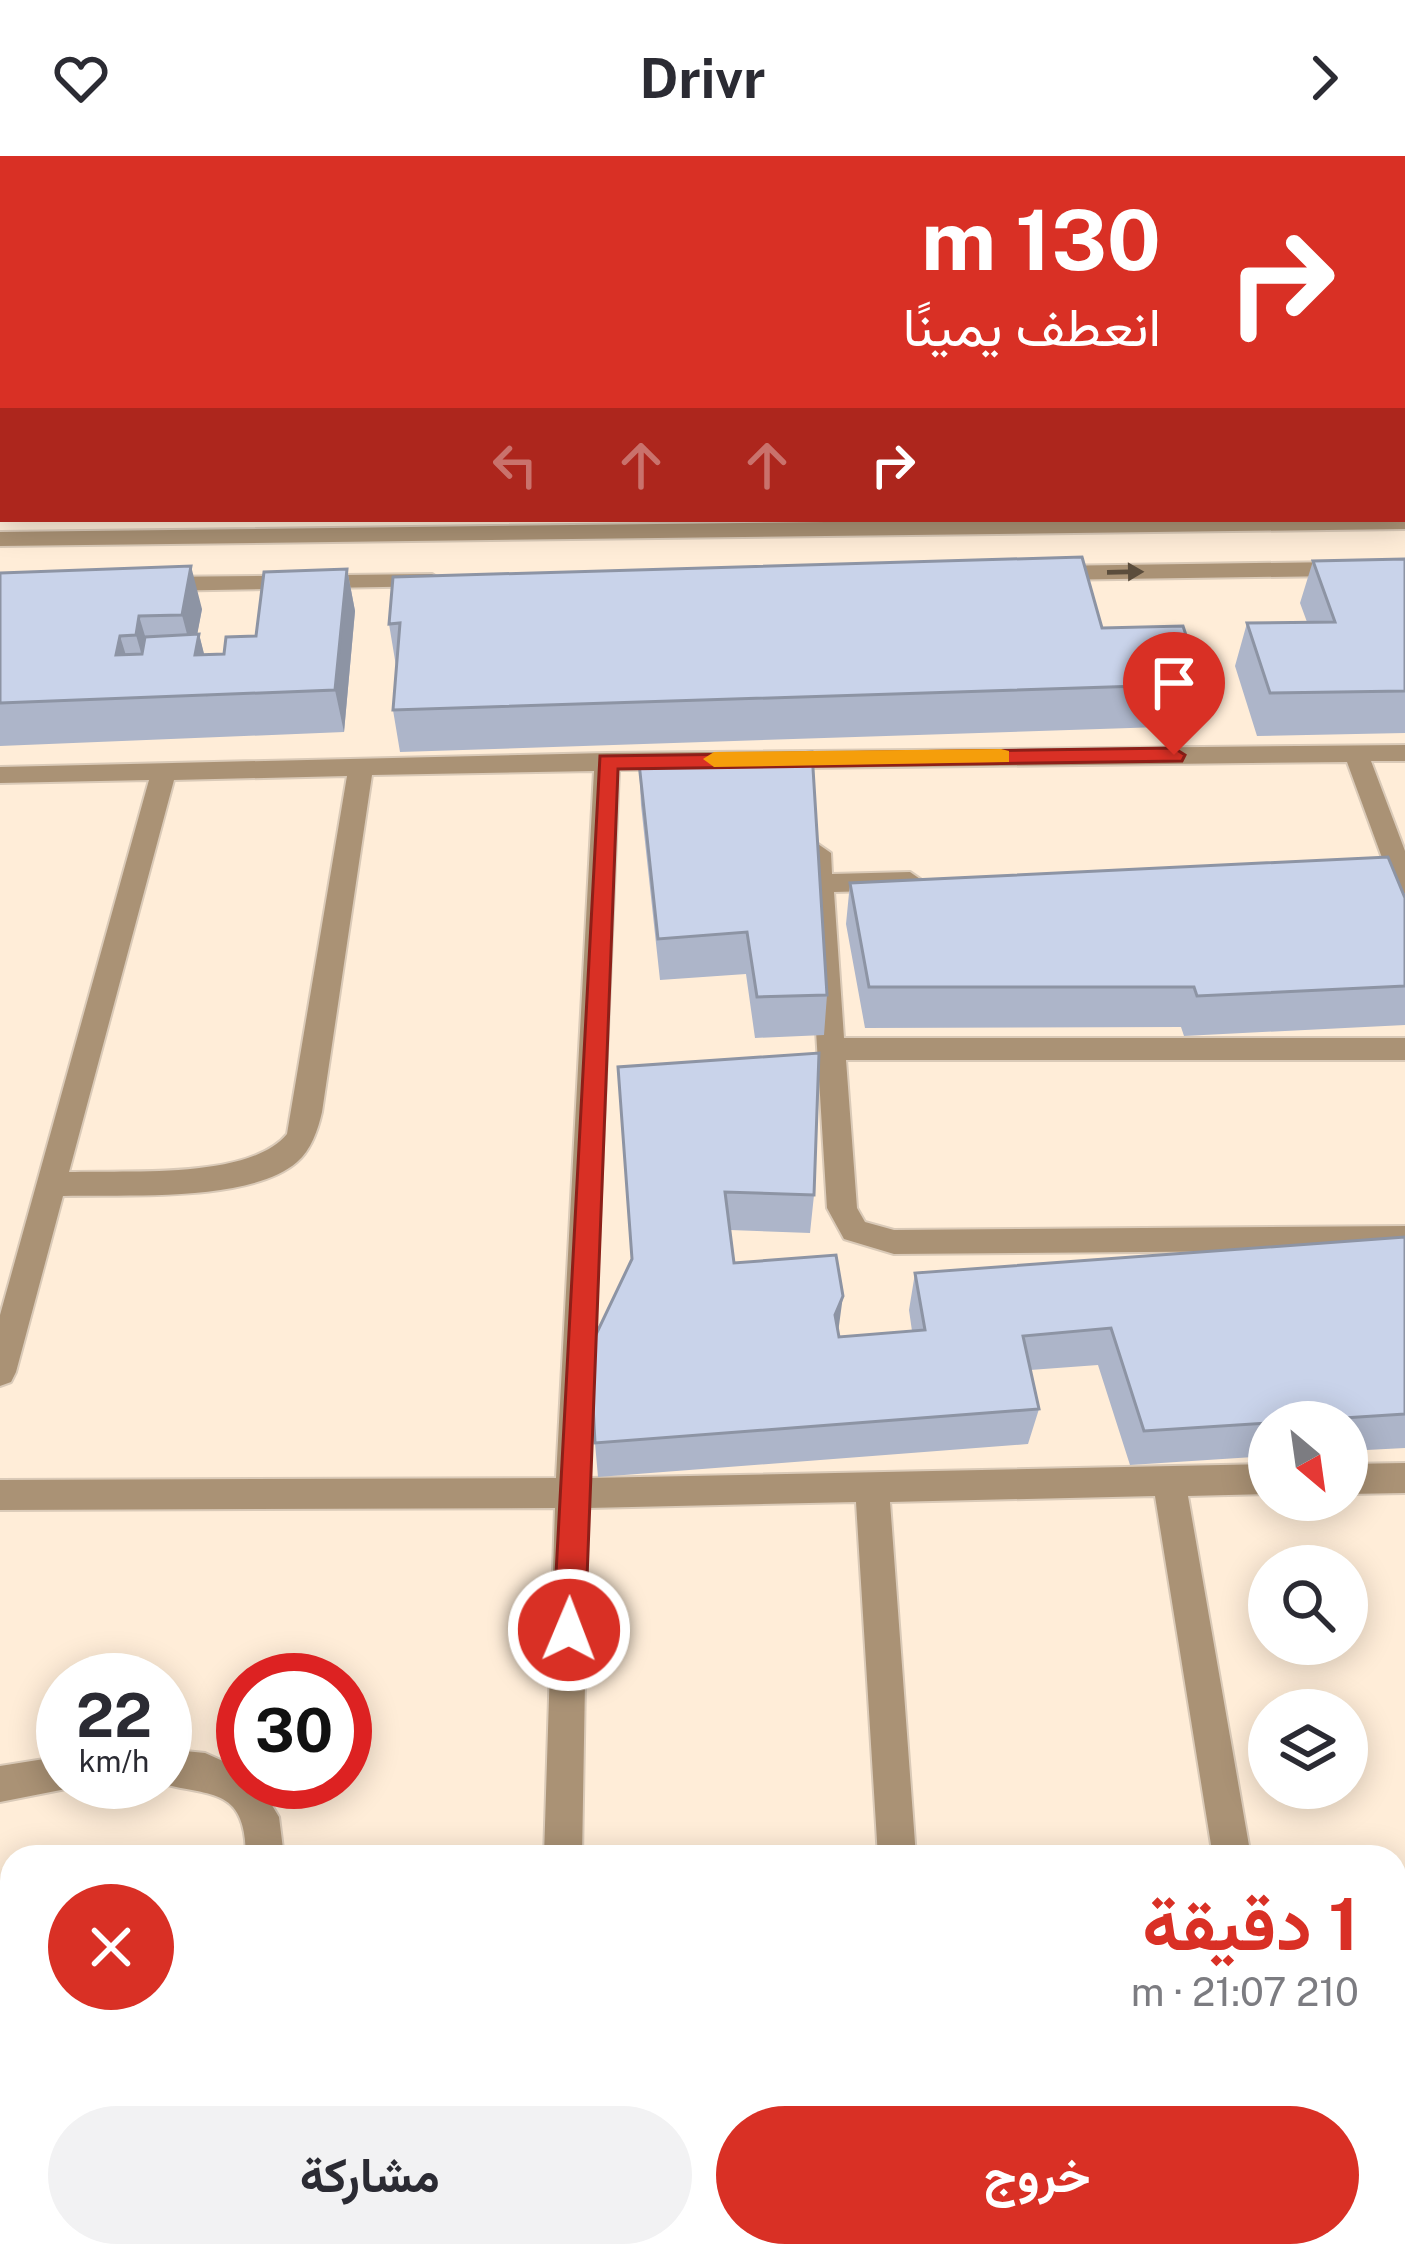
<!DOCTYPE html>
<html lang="ar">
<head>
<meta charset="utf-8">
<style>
  :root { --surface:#fff; --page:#f2f2f3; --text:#2b2b33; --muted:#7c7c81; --accent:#d93025 }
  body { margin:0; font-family:"Public Sans",Vazirmatn,sans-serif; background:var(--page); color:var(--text); direction:rtl; height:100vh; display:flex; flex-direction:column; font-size:45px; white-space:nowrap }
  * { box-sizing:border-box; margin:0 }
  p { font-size:39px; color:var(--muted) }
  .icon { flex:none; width:66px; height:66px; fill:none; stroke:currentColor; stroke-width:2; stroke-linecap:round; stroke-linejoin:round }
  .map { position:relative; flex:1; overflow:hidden; direction:ltr }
  .drawer { position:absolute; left:0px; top:1689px; width:1407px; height:423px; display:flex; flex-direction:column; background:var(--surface); border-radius:36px 36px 0 0; box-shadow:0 6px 30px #0003; direction:rtl }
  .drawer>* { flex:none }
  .top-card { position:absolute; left:0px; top:0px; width:1407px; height:366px; box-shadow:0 6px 30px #0003; direction:rtl; background:#d93025; color:#fff; overflow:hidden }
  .needle { width:78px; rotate:151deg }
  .buttons { position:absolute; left:1248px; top:1245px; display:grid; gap:24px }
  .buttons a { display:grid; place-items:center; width:120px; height:120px; border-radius:50%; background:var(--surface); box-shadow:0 6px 30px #0003; font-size:60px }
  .speed { position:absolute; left:36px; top:1497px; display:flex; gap:24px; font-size:60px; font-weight:700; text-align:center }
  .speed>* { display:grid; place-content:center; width:156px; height:156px; border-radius:50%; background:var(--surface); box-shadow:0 6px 30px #0003; line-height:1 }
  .speed small { font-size:30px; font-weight:400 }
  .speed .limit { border:18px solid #d22; background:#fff; color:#111 }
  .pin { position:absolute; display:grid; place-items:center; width:102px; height:102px; color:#fff; margin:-123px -51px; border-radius:50% 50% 50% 0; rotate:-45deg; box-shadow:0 0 12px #0007 }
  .pin .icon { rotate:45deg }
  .me { position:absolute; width:132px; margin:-66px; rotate:1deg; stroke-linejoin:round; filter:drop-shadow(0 0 9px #0008) }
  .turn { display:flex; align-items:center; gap:42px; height:252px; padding:0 48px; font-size:54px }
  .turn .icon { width:156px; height:156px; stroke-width:2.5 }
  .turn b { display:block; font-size:84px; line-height:102px }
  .lanes { display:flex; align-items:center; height:114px; padding:0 48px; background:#0003; justify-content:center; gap:60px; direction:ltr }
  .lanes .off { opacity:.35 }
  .round { display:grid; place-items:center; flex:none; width:126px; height:126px; border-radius:63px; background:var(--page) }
  .summary { display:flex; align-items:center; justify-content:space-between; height:204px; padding:0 48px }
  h1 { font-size:72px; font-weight:700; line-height:90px; color:var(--accent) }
  .button { display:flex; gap:24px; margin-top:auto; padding:24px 48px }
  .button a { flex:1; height:138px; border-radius:72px; background:var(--accent); color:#fff; font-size:48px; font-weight:700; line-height:138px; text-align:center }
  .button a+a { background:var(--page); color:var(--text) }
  header { display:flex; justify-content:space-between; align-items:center; height:156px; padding:0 48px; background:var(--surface); font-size:54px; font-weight:700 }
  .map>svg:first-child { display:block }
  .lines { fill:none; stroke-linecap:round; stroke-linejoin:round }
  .minor-casing { stroke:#dacab8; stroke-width:4 }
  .minor { fill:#aa9275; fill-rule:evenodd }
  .wall { fill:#adb5c9 }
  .shaded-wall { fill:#8d94a4 }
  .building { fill:#c9d3ea; stroke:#8d94a4; stroke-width:3 }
  .oneway { fill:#5b4d3c }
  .route { fill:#d93025; stroke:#8d1f18; stroke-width:3 }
  .slow { fill:#f59e0b }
</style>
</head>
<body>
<header><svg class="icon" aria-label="forward" viewBox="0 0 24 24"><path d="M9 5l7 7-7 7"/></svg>Drivr<svg class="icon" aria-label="heart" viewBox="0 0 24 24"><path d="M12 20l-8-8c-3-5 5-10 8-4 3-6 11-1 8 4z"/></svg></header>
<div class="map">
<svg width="1405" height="2111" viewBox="0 0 1405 2111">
  <rect width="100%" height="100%" fill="#ffedd8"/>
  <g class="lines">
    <!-- minor casing -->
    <g class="minor-casing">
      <path id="minor" d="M998,0h18l1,3h-18z
        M1369,0h18l1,3h-18z
        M1404,84h1v12h-1z
        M1405,359v14l-1405,17v-14z
        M1405,405v14l-355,5 -11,-7 11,-7z
        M432,418l11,7 -3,5 -284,5 -11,-7 11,-7z
        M1405,589v16h-34l34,90v43l-13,-9 -45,-123 -728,8 -30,708 680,-14v30l-81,2 63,361h-38l-58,-361 -265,6 26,355h-38l-22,-355 -268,6 -6,349h-38l11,-349 -555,2v-30l556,-2 38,-707 -222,4 -50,337c-4,18 -11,38 -25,50 -47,41 -174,32 -234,34l-47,176 -5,10 -11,4v-71l149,-535 -149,3v-16l607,-14zM347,620l-60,358c-38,46 -161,36 -218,38l105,-392z
        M818,688l13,9 1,21 78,-2 13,9 -13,9 -76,2 10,146h561v22h-559l11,148 8,14 29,8 511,-4v24l-511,4 -50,-15 -17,-31 -22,-355z
        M1405,1307v30l-58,1v-30z
        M165,1593l40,4 38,17v12h15l21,35 5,40h-38c0,-74 -39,-59 -89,-75h8z
        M63,1600v26h15l-2,5 -76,15v-36z
        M185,2100h42l-2,11h-42z
        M533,2100h42l-1,11h-42z
        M903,2100h42v11h-42z
        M1277,2100h42l2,11h-42z"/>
    </g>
    <!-- minor -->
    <use href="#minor" class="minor"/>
  </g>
  <!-- wall -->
  <path class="wall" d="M0,49h3l-1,48 -2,-7z
    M1404,255h1l-1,99z
    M1405,403v174l-148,3 -22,-70 12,-43 60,-1 -7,-19 13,-42z
    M347,413l8,42 -11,121 -344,14v-173l202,36 -5,25h2l5,21 20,-1 32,-18z
    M389,468l713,4 100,56 -11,42 -791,26 -7,-42 3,-44z
    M639,607l188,232 -3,40 -69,3 -9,-64 -86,6 -19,-175z
    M850,727l555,15v127l-221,11 -3,-9 -316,1 -19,-104z
    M618,911l196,128 -4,38 -80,-3 4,33 104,70 1,4 73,-6 -3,-21 6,-37 490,-36v211l-58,3v-29h-78v34l-139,9 -32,-100 -68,5 9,39 -11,35 -430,33 -3,-34 37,-183z"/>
  <!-- shaded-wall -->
  <path class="shaded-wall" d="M3,206v76l-3,12v-77z
    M191,410l11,43 -9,48 -11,-42z
    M347,413l8,42 -11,121 -9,-42z
    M139,460l13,43 -4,18 -12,-42z
    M199,478l11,43 -3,20 -12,-42z
    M120,480l13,42 -17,-23z
    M843,1140l-5,37 -3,-18z"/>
  <!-- building -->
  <path class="building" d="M52,0h72l-1,3h-72z
    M129,0h77v3h-77z
    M277,0h72l1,3h-73z
    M582,0h81l1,3h-81z
    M735,0h71l1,3h-71z
    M1053,0h69l1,3h-69z
    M1128,0h205l1,3h-205z
    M0,49h3v25h-3z
    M0,104h3v102l-3,11z
    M1404,137h1v65l-1,-2z
    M1082,401l20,71 81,-2 19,58 -809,26 7,-87 -11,1 4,-47z
    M1405,403v132l-135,2 -23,-70 88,-1 -22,-61z
    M191,410l-9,49 -43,1 -3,19 -16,1 -4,19 26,-1 3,-17 54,-3 -4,21 29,-1 2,-17 30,-1 8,-64 83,-3 -12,121 -335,13v-130z
    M812,596l15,243 -70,2 -10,-65 -89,7 -19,-176z
    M1388,701l17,41v88l-208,10 -3,-9h-325l-19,-104z
    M819,897l-5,142 -89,-3 9,71 102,-8 7,41 -8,19 4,22 86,-7 -10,-57 490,-36v177l-261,17 -33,-103 -88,8 16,73 -444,34 -5,-96 42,-88 -14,-192z"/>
  <!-- one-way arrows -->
  <defs><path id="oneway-solid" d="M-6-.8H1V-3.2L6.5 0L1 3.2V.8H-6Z" transform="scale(3)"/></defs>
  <use class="oneway" href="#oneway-solid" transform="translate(1125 416) rotate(-1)"/>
  <!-- route -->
  <path class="route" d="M1174,592l11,7 -3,6 -564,8 -33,861 -5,10 -11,5 -11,-5 -5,-10 47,-874z"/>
  <!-- slow -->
  <path class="slow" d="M1001,593l8,2v11l-295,5 -11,-8 11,-7z"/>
</svg>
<div class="buttons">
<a><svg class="needle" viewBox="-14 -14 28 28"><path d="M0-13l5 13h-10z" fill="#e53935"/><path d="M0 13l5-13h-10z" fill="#7c7c81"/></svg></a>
<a><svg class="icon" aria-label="search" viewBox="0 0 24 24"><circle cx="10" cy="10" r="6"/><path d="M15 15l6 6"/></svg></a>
<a><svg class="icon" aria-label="layers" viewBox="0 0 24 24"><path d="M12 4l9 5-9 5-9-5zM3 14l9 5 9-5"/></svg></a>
</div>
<div class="speed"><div>22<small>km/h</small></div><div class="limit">30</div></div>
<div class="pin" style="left:1174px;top:599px;background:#d93025"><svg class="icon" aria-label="arrive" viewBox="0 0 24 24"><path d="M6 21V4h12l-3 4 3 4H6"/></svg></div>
<svg class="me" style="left:569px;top:1474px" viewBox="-20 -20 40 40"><circle r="17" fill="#d93025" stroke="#fff" stroke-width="3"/><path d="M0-11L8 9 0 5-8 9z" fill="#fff"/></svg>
<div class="top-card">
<div class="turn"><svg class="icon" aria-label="right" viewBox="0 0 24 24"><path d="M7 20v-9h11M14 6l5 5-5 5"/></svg><div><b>130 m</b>انعطف يمينًا</div></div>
<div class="lanes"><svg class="icon off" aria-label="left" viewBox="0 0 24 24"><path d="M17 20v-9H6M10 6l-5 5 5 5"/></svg><svg class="icon off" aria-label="ahead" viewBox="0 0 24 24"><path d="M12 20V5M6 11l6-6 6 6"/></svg><svg class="icon off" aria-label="ahead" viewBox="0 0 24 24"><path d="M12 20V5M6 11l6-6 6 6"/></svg><svg class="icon" aria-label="right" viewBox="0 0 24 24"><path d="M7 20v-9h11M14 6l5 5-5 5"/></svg></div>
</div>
<section class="drawer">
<div class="summary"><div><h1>1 دقيقة</h1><p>210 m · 21:07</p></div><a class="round" style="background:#d93025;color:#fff"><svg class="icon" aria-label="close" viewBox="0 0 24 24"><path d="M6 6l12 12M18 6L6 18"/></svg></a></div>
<div class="button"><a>خروج</a><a>مشاركة</a></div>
</section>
</div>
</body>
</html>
